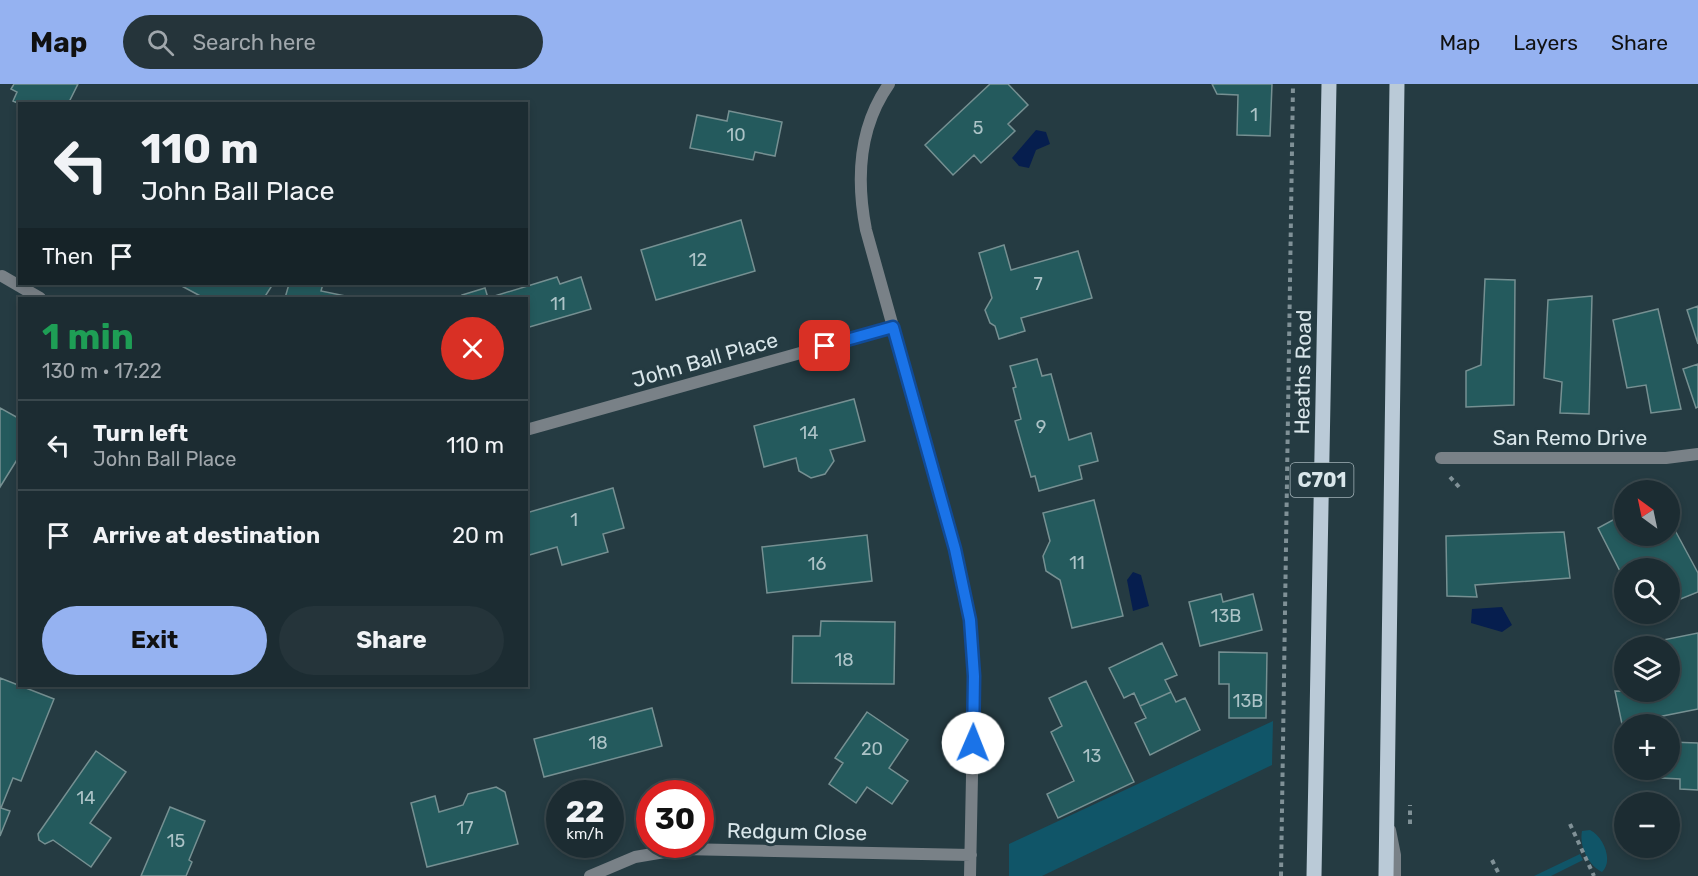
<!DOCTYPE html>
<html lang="en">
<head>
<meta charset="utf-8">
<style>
  :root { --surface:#1c2c32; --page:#25343a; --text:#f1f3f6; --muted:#a0a7ac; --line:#3a484d; --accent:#95b2f1 }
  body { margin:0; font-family:Rubik,sans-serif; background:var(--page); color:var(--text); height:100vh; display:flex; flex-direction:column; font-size:22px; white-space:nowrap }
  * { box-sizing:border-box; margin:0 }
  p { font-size:20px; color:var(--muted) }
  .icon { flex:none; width:33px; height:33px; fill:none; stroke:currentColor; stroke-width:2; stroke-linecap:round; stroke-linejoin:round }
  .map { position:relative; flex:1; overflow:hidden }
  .drawer { position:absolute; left:18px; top:213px; width:510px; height:390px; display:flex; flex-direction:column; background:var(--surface); border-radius:0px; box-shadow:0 3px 9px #0003,0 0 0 2px var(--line) }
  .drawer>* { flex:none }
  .banner { position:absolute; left:18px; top:18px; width:510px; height:183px; border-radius:0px; box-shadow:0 3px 9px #0003,0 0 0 2px var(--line); background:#1c2c32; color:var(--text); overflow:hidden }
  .needle { width:39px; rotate:327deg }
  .fabs { position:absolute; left:1614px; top:396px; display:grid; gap:12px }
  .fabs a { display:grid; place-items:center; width:66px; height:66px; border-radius:50%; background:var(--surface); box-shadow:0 3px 9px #0003,0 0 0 2px var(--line); font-size:30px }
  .speed { position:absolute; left:546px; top:696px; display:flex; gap:12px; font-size:30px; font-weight:700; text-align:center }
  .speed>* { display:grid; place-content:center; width:78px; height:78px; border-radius:50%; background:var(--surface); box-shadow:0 3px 9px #0003,0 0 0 2px var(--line); line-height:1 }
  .speed small { font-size:15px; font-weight:400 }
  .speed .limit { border:9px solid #d22; background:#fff; color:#111 }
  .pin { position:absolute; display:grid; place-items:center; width:51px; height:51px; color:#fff; margin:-26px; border-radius:12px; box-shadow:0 3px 9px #0006 }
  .me { position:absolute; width:66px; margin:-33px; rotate:1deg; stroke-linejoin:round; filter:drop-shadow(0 0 4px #0008) }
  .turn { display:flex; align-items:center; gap:21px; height:126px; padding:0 24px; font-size:27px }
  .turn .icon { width:78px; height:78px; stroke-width:2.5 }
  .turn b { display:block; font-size:42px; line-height:51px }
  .then { display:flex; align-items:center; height:57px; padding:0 24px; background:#0003; gap:12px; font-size:22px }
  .round { display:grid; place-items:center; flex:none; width:63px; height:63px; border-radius:32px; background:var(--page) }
  .headline { display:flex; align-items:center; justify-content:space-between; height:102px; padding:0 24px }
  h1 { font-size:36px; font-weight:700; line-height:45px; color:#1e9e55 }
  .primary-button { display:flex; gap:12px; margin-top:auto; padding:12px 24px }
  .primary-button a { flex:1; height:69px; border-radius:36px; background:var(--accent); color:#111; font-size:24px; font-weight:700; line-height:69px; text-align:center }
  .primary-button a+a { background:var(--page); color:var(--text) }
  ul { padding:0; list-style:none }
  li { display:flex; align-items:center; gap:18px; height:90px; padding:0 24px; border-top:2px solid var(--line) }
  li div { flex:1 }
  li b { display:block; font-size:22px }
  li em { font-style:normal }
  header { display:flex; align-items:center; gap:36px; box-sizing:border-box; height:84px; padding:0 30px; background:var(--accent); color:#111 }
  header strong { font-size:28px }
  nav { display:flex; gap:33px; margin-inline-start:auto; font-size:21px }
  .search { width:420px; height:54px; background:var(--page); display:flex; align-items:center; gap:15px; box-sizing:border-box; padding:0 21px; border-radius:33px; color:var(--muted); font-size:22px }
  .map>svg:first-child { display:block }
  .green { fill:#105568 }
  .water { fill:#061e4e }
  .building { fill:#245a5d; stroke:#769092; stroke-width:1.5 }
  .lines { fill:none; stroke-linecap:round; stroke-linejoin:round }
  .path { stroke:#809197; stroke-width:4; stroke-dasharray:4.5 4.5; stroke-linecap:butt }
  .service { stroke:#798187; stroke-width:10 }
  .minor { stroke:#798187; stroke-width:12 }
  .primary { stroke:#bacad7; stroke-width:15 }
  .route-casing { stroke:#114b97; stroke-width:15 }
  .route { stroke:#1a73e8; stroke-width:10 }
  .labels { text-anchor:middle; stroke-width:6; stroke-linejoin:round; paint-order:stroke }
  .number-label { font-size:18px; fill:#acc3c7 }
  .shield { fill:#253b42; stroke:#a3b3b8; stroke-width:1.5 }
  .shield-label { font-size:20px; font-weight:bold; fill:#d9e6ea }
  .street-label { font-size:21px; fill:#d9e6ea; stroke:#253b42 }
</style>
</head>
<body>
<header>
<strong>Map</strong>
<div class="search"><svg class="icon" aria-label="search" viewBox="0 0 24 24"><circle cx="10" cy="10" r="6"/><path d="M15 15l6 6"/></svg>Search here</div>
<nav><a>Map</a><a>Layers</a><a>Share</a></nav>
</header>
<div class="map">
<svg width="1698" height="792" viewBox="0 0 1698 792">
  <rect width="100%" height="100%" fill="#253b42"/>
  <!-- green -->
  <path class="green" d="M1273,637l-1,44 -230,111h-33v-32z
    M1590,746c13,6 24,31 12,42 -14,-7 -23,-26 -20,-41z
    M1580,770l3,6 -32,16h-17z"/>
  <!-- water -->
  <path class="water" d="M1036,46l10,2 4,12 -14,6 -7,18 -10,-2 -7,-8z
    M1133,488l8,3 8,31 -16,5 -6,-31z
    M1502,523l10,18 -10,7 -31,-9 1,-14z"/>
  <!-- building -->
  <path class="building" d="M14,0h64l-10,20h-48l-7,-3 4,-9 -6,-3z
    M990,0h18l20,21 -20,19 7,7 -34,32 -7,-8 -21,20 -28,-30z
    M1212,0h60l-2,52 -33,-1 1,-40 -21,-1z
    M729,27l53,11 -7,34 -20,-4 -2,8 -63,-12 7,-33 30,6z
    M741,136l14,51 -99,29 -15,-50z
    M1004,161l7,25 67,-19 14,47 -71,20 4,13 -26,8 -4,-13 -5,-3 -5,-13 7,-12 -13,-45z
    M557,193l3,7 21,-7 10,32 -65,19v-30h-63l-1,-3 23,-7 3,10z
    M1485,195l30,1 -1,125 -48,2v-36l15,-6z
    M178,200h95l-9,14h-60z
    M289,200h34l-2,7 34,7h-70z
    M1592,212l-3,118 -29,-1 2,-31 -18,-4 4,-78z
    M1698,222v38l-11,-34z
    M1658,225l23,100 -30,4 -5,-28 -19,3 -14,-68z
    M1037,275l5,17 9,-2 18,66 22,-7 7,28 -19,5 3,13 -43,12 -4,-15 -4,1 -16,-56 6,-2 -8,-31 3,-1 -6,-21z
    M1698,280v43l-2,1 -13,-39z
    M854,315l11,42 -35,9 4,11 -9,13 -14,4 -12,-7 -3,-13 -32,9 -10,-41z
    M0,324l20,11v36l-20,32z
    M613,404l11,40 -21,6 5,18 -46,13 -5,-18 -31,9v-43z
    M1094,416l29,116 -51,12 -12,-48 -14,-9 -3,-15 7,-15 -7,-28z
    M1624,430v22h46v-15l28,52v19l-25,10 -3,-7v-27h-46v11l-26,-51z
    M1564,448l6,46 -95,7 2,12 -30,-1 -1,-60z
    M867,451l5,46 -105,12 -5,-46z
    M1221,510l2,8 30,-8 9,36 -62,16 -11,-44z
    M821,537l74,1 -1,62 -102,-1 1,-47h27z
    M1698,549v76l-76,15 -7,-33 55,1v-46h-11l-1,-5z
    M1162,559l15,32 -12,5 6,12 -31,14 -6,-13 -10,5 -15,-30z
    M1219,568l48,1 -1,65h-37v-34h-10z
    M0,594l54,21 -33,82 -8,-3 -12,30 9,3 -10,25z
    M1086,597l48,101 -76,36 -11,-24 27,-13 -23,-49 11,-6 -13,-28z
    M1171,608l5,10 9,-4 15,32 -50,25 -15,-32 11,-5 -6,-12z
    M652,624l10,38 -118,31 -10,-38z
    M867,628l41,28 -19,28 19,13 -16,23 -25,-17 -11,16 -27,-19 14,-21 -8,-5z
    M1670,658l28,1v47l-18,-1v-10l-38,-2v-7h28z
    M96,667l30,21 -36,51 21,15 -20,29 -38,-27 -8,4 -6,-4 -1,-6z
    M496,703l9,5 13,52 -91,23 -16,-64 24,-7 4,16 24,-7 5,-11z
    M170,723l35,14 -16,39 3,2 -6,14h-45z"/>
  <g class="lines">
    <!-- path -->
    <path class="path" d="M1450,393l9,10
      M1410,740v-19
      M1570,740l24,52
      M1492,776l8,16
      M1281,792l12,-792"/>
    <!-- service -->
    <path class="service" d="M1391,746l5,25v21"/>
    <!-- minor -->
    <path class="minor" d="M889,0c-31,44 -33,95 -23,146l89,319 15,71 4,56 -4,200
      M2,192l38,22
      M526,346l367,-103
      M1441,374h225l32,-4
      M590,792l45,-19 47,-8 289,6"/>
    <!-- primary -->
    <path class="primary" d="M1314,792l15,-792
      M1386,792l11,-792"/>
  </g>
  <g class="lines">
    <!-- route casing -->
    <g class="route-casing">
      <path id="route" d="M825,262l68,-19 62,222 15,71 4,56 -1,67"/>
    </g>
    <!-- route -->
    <use href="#route" class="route"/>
  </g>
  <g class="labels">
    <!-- number labels -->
    <g class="number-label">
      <text x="1254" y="37">1</text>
      <text x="978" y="50">5</text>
      <text x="736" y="57">10</text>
      <text x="698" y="182">12</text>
      <text x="1038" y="206">7</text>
      <text x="558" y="226">11</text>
      <text x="1041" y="349">9</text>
      <text x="809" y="355">14</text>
      <text x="574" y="442">1</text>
      <text x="1077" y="485">11</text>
      <text x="817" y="486">16</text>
      <text x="1226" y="538">13B</text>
      <text x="844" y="582">18</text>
      <text x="1248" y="623">13B</text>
      <text x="598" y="665">18</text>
      <text x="872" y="671">20</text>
      <text x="1092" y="678">13</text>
      <text x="86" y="720">14</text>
      <text x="465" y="750">17</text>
      <text x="176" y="763">15</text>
    </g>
    <!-- shield labels -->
    <rect class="shield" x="1290.5" y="379" width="63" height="34" rx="4.5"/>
    <g class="shield-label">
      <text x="1322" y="403">C701</text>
    </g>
    <!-- street labels -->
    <g class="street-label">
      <text transform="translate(705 276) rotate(-16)" y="7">John Ball Place</text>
      <text transform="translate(1303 288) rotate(-89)" y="7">Heaths Road</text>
      <text x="1570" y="361">San Remo Drive</text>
      <text transform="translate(797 748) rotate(1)" y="7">Redgum Close</text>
    </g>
  </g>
</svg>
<div class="fabs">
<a><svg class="needle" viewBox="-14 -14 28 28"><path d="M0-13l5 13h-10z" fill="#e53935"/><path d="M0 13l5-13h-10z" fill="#a0a7ac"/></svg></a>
<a><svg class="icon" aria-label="search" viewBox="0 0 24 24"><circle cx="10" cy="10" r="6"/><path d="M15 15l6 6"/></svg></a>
<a><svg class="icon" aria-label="layers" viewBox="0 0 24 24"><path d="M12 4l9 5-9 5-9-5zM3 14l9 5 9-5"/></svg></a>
<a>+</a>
<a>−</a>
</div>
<div class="speed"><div>22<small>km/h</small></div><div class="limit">30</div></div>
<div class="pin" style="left:825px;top:262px;background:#d93025"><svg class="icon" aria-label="arrive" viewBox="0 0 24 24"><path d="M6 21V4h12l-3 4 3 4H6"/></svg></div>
<svg class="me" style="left:973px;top:659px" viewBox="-20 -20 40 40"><circle r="19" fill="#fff"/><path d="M0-13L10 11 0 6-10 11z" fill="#1a73e8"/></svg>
<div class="banner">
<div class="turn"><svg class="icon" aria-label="left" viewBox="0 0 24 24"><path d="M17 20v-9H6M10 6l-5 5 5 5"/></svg><div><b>110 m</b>John Ball Place</div></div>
<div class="then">Then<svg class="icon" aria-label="arrive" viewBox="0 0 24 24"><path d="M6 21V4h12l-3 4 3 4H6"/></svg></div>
</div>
<section class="drawer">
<div class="headline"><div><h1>1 min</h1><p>130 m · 17:22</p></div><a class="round" style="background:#d93025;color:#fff"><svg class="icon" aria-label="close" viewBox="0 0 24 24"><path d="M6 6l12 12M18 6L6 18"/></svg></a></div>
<ul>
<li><svg class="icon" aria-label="left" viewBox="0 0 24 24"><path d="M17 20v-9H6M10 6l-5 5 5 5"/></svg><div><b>Turn left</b><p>John Ball Place</p></div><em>110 m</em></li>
<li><svg class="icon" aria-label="arrive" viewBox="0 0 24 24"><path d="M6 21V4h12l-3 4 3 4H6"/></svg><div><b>Arrive at destination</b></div><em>20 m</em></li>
</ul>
<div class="primary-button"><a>Exit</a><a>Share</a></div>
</section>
</div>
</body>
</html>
